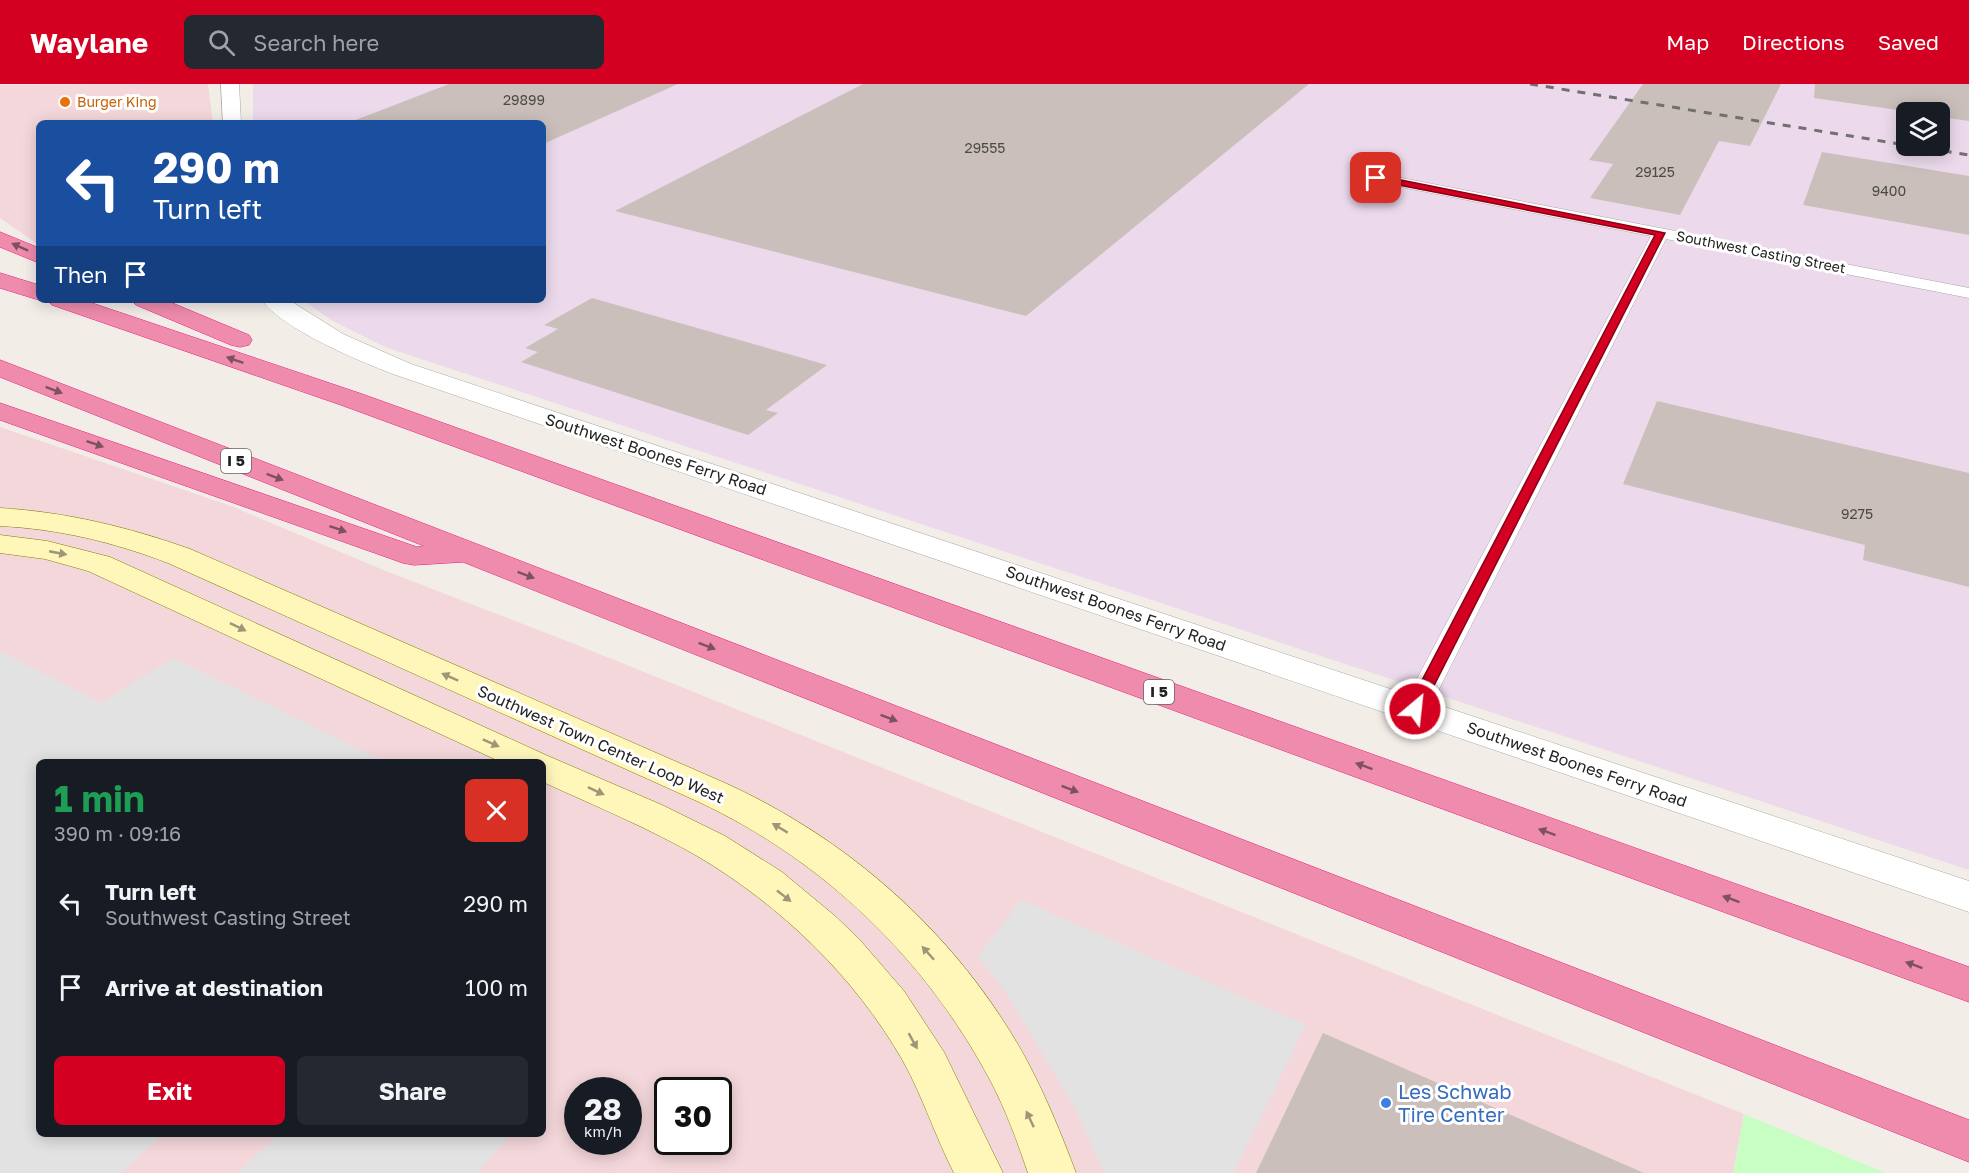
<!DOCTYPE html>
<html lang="en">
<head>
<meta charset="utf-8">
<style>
  :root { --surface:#171b24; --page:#242831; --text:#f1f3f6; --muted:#9ea1a6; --accent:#d40021 }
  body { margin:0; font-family:"Golos Text",sans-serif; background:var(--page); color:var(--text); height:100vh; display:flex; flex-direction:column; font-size:22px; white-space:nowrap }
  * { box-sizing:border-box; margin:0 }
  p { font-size:20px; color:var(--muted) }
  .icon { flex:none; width:33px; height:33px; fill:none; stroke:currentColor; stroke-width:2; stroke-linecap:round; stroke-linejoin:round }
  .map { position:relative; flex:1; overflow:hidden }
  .sheet { position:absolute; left:36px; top:675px; width:510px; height:378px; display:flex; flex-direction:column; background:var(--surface); border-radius:9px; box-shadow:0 3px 15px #0003 }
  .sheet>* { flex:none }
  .top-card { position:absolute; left:36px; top:36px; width:510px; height:183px; border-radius:9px; box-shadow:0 3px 15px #0003; background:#1a4fa0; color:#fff; overflow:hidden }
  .tools { position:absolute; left:1896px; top:18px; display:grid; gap:12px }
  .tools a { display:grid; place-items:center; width:54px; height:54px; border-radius:9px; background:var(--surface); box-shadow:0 3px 15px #0003; font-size:30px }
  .speed { position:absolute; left:564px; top:993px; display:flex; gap:12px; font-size:30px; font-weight:700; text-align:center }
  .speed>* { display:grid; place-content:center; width:78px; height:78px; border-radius:50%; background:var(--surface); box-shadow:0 3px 15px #0003; line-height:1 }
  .speed small { font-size:15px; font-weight:400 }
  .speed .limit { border:3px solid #111; border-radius:9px; background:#fff; color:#111 }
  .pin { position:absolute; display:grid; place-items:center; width:51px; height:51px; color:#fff; margin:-26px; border-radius:12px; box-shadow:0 3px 9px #0006 }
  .me { position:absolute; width:66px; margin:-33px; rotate:28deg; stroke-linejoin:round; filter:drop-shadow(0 0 4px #0008) }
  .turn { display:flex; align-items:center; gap:21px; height:126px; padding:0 18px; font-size:27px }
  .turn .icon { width:78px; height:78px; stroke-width:2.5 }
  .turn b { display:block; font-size:42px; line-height:51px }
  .then { display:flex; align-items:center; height:57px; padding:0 18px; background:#0003; gap:12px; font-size:22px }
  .round { display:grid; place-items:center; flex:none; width:63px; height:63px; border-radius:9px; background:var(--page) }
  .headline { display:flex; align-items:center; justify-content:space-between; height:102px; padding:0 18px }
  h1 { font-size:36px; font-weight:700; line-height:45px; color:#1e9e55 }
  .primary-button { display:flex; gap:12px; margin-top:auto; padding:12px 18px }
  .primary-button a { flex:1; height:69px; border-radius:9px; background:var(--accent); color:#fff; font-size:24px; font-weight:700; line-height:69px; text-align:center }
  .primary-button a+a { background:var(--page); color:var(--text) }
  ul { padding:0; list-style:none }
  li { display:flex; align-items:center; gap:18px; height:84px; padding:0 18px }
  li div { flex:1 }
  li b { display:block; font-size:22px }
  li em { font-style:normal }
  header { display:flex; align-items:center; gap:36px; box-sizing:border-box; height:84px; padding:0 30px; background:var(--accent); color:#fff }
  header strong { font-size:28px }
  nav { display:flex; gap:33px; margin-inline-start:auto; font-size:21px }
  .search { width:420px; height:54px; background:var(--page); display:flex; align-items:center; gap:15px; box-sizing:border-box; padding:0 21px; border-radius:9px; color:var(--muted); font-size:22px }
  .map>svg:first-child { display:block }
  .commercial { fill:#f4d7da; fill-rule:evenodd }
  .industrial { fill:#ecdaec; fill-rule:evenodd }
  .park { fill:#c8fec4 }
  .parking { fill:#e2e2e2 }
  .building { fill:#cbbfbb }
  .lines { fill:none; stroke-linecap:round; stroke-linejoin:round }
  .minor-casing { stroke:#a9a9a9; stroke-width:1 }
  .tertiary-casing { stroke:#a9a9a9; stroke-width:1 }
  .secondary-casing { stroke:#827b00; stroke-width:1 }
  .motorway-casing { stroke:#ea1c83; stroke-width:1 }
  .minor { fill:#fff; fill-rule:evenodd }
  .tertiary { fill:#fff; fill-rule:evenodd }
  .secondary { fill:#fff7ba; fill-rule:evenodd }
  .motorway { fill:#ef8bad; fill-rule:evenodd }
  .rail { stroke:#707070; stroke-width:3; stroke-dasharray:8 8; stroke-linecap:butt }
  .oneway { fill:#7e5161 }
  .oneway2 { fill:#9c9776 }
  .route { fill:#d40021; stroke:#8a0015; stroke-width:1.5 }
  .food-dot { fill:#e8710a; stroke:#fff; stroke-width:2 }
  .shop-dot { fill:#3f7fe0; stroke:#fff; stroke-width:2 }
  .labels { text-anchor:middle; stroke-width:6; stroke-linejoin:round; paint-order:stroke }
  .number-label { font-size:14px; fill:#4c4948 }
  .far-food-label { font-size:14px; fill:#c56008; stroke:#fff; text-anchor:start }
  .far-street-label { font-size:14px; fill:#222; stroke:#fff }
  .shield { fill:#fff; stroke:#646464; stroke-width:1.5 }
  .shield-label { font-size:15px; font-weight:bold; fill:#222 }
  .street-label { font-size:16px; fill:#222; stroke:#fff }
  .near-shop-label { font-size:20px; fill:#366cbe; stroke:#fff; text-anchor:start }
</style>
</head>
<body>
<header>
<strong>Waylane</strong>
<div class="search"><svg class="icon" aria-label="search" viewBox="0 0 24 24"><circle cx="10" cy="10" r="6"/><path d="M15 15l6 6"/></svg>Search here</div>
<nav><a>Map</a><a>Directions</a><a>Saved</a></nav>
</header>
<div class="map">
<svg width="1969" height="1089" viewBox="0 0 1969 1089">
  <rect width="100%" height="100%" fill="#f3ede8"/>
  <!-- commercial -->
  <path class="commercial" d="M208,0l5,39h-174v122l-39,-27v-133z
    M0,343l231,79 155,65 181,70 1177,473 -11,59h-1733zM39,678h504v372h-504zM578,1006h50v52h-50zM668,1006h50v52h-50z"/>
  <!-- industrial -->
  <path class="industrial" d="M253,0h1716v786l-1584,-523 -54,-27 -28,-20h240v-177h-290zM1906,28h34v34h-34z"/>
  <!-- park -->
  <path class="park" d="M1744,1030l142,59h-153z"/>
  <!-- parking -->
  <path class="parking" d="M0,567l101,52 72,-45 213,104h-347v372h125l-44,39h-120z
    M1021,816l285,125 -73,148h-129l-28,-63 -73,-122 -25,-31z
    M280,1050h231l-34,39h-240z"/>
  <!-- building -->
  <path class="building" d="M449,0h229l-135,60v-21h-190v-2z
    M863,0h446l-283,232 -411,-105z
    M1643,0h138l-31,62 -31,-5 -39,74 -90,-17 23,-34 -24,-4z
    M1815,0h154v37l-29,-4v-5h-29l-97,-14z
    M1822,68l147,24v59l-166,-30z
    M592,214l235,67 -61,45 12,3 -30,22 -227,-73 17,-10 -13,-4 33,-19 -14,-4z
    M1657,317l312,72v114l-106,-27 2,-15 -242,-61z
    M1323,949l321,140h-388z"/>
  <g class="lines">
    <!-- minor casing -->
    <g class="minor-casing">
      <path id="minor" d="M1376,89l593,115v10l-303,-59 -237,470 -4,6 -10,3 -10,-3 -4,-6 250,-473 -281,-55 -2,-3z"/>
    </g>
    <!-- tertiary casing -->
    <g class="tertiary-casing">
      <path id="tertiary" d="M221,0h18l2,39h-18z
        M262,216h27l54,34 68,30 1558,517v31l-1576,-538c-34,-13 -111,-45 -131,-74z"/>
    </g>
    <!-- secondary casing -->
    <g class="secondary-casing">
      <path id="secondary" d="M0,424c66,4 128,19 190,41l535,234c126,57 233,153 300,274 20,37 36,76 51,116h-48c-11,-32 -22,-63 -38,-93 -65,-122 -166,-219 -291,-278l-531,-239c-55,-21 -109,-34 -168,-37z
        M0,451l47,6 63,16 438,199 114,49 63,31 57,36 53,44 24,23 45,52 40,61 59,121h-49c-19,-37 -31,-76 -51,-112 -48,-84 -122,-155 -204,-204 -50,-29 -104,-51 -156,-75v-20h-42l-413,-191 -43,-12 -45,-6z"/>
    </g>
    <!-- motorway casing -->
    <g class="motorway-casing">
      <path id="motorway" d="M0,148l39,16v15l-39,-16z
        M0,189l39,12v15l-39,-12z
        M48,216h35l276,93 1610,574v35l-1628,-597 -289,-100z
        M132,216h33l84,35 3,5 -3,5 -9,2 -9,-2 -95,-40z
        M0,276l1969,760v42l-1506,-600 -49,3 -11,-2 -403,-143v-17l417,144 7,-1 -424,-169z"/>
    </g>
    <!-- minor -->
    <use href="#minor" class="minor"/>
    <!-- tertiary -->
    <use href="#tertiary" class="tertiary"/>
    <!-- secondary -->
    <use href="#secondary" class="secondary"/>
    <!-- motorway -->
    <use href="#motorway" class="motorway"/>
    <!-- rail -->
    <path class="rail" d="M1530,0l376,61
      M1912,62l57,9"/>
  </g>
  <!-- one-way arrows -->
  <defs><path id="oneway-solid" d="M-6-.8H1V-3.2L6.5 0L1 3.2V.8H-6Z" transform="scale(1.5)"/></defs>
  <g class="oneway">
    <use href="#oneway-solid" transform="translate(20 163) rotate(-156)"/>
    <use href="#oneway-solid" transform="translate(235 276) rotate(-161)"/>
    <use href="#oneway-solid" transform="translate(54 306) rotate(21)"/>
    <use href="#oneway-solid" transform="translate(95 360) rotate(19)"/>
    <use href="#oneway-solid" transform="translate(275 393) rotate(21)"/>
    <use href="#oneway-solid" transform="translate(338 445) rotate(19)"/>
    <use href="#oneway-solid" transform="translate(526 491) rotate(21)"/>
    <use href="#oneway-solid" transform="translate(707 562) rotate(21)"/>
    <use href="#oneway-solid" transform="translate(889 634) rotate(21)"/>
    <use href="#oneway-solid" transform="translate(1364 682) rotate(-160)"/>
    <use href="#oneway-solid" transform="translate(1070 705) rotate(21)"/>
    <use href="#oneway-solid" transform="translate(1547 748) rotate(-160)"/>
    <use href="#oneway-solid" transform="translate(1731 815) rotate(-160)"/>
    <use href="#oneway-solid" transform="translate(1914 881) rotate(-160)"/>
  </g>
  <g class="oneway2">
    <use href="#oneway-solid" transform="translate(58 469) rotate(11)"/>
    <use href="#oneway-solid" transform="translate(238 543) rotate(26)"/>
    <use href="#oneway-solid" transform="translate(450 593) rotate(-156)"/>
    <use href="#oneway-solid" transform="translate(491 659) rotate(24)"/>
    <use href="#oneway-solid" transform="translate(596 707) rotate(25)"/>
    <use href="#oneway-solid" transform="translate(780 744) rotate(-149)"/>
    <use href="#oneway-solid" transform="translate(784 812) rotate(38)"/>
    <use href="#oneway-solid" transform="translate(928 869) rotate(-132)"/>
    <use href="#oneway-solid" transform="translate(913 957) rotate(61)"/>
    <use href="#oneway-solid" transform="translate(1030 1035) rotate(-115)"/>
  </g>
  <!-- route -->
  <path class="route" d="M1376,91l289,58 -243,476 -7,4 -8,-4 248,-474 -282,-55 -1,-2z"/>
  <!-- markers -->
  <circle class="food-dot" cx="65" cy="18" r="6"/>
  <circle class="shop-dot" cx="1386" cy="1019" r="6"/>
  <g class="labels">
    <!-- number labels -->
    <g class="number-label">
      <text x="524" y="21">29899</text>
      <text x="985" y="69">29555</text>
      <text x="1655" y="93">29125</text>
      <text x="1889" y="112">9400</text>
      <text x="1857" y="435">9275</text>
    </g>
    <!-- far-food labels -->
    <g class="far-food-label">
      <text x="77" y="23">Burger King</text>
    </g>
    <!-- far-street labels -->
    <g class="far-street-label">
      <text transform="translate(1761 168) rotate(11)" y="5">Southwest Casting Street</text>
    </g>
    <!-- shield labels -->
    <g class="shield">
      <rect x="221" y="365" width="30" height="24" rx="4.5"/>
      <rect x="1144" y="596" width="30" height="24" rx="4.5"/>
    </g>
    <g class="shield-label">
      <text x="236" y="382">I 5</text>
      <text x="1159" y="613">I 5</text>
    </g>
    <!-- street labels -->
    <g class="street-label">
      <text transform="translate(656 370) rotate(18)" y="6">Southwest Boones Ferry Road</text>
      <text transform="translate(1116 524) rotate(19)" y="6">Southwest Boones Ferry Road</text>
      <text transform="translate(601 660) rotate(24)" y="6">Southwest Town Center Loop West</text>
      <text transform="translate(1577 680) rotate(19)" y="6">Southwest Boones Ferry Road</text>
    </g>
    <!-- near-shop labels -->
    <g class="near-shop-label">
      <text x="1398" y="1015">Les Schwab<tspan x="1398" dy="23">Tire Center</tspan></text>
    </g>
  </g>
</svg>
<div class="tools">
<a><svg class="icon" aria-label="layers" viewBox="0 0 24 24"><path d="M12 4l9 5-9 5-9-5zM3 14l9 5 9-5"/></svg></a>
</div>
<div class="speed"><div>28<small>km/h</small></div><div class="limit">30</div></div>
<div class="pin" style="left:1376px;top:94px;background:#d93025"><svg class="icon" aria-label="arrive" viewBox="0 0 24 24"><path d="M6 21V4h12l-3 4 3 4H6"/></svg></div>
<svg class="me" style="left:1415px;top:625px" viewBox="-20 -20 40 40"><circle r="17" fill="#d40021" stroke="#fff" stroke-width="3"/><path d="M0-11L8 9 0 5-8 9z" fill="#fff"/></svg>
<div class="top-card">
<div class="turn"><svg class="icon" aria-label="left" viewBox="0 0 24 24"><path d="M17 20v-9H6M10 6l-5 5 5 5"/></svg><div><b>290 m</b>Turn left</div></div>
<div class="then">Then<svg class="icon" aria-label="arrive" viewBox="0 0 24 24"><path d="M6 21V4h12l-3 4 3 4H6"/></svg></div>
</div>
<section class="sheet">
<div class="headline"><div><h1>1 min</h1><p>390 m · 09:16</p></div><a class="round" style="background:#d93025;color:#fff"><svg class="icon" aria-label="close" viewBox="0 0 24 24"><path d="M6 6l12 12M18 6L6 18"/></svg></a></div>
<ul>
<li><svg class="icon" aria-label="left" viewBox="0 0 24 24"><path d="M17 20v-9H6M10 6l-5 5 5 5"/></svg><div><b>Turn left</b><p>Southwest Casting Street</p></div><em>290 m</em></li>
<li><svg class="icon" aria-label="arrive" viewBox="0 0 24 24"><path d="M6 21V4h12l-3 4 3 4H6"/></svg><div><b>Arrive at destination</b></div><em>100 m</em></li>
</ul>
<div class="primary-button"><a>Exit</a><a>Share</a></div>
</section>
</div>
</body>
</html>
